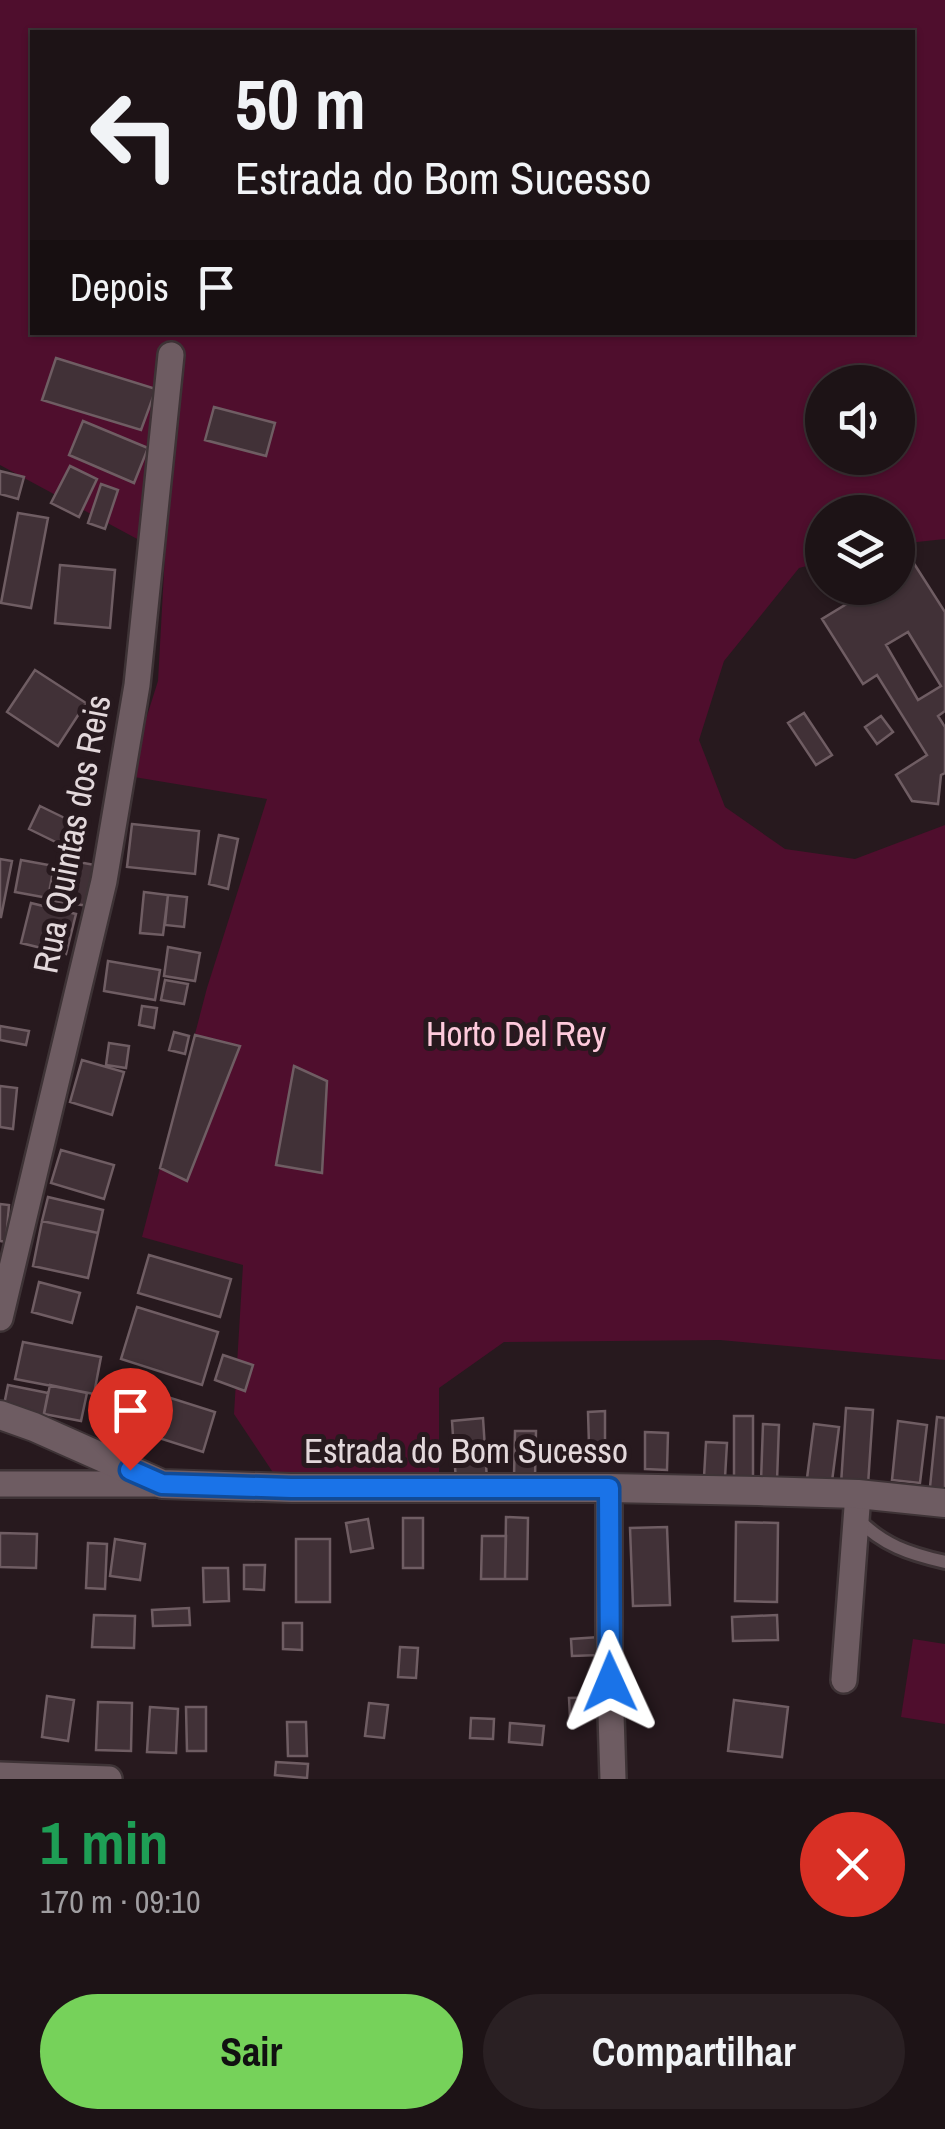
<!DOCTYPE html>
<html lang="pt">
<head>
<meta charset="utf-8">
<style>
  :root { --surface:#1d1316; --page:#2a2023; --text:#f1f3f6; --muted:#a09ea1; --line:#3b3235; --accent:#76d25a }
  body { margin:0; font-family:"Archivo Narrow",sans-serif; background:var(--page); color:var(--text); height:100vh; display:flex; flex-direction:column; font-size:38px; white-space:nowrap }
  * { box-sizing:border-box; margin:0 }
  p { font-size:32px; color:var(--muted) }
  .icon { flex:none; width:55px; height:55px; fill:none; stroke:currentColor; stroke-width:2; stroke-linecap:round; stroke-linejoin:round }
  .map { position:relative; height:1779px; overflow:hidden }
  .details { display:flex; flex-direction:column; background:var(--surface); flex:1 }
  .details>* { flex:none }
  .guide { position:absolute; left:30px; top:30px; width:885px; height:305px; border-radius:0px; box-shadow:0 2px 8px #0004,0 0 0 2px var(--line); background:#1d1316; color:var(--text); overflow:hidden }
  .fabs { position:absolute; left:805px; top:365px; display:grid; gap:20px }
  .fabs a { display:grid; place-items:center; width:110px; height:110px; border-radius:50%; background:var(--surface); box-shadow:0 2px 8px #0004,0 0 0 2px var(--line); font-size:50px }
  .pin { position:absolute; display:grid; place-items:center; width:85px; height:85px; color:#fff; margin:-102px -42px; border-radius:50% 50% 50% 0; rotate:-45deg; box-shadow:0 0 10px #0007 }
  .pin .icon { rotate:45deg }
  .me { position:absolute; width:110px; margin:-55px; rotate:359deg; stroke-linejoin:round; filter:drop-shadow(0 0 8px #0008) }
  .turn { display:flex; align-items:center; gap:35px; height:210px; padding:0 40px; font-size:45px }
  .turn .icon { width:130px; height:130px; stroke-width:2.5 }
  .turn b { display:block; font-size:70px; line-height:85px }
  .then { display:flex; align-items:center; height:95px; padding:0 40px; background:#0003; gap:20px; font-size:38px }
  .round { display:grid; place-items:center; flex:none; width:105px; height:105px; border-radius:52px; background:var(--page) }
  .overview { display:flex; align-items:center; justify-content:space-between; height:170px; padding:0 40px }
  h1 { font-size:60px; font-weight:700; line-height:75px; color:#1e9e55 }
  .cta { display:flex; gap:20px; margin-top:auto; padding:20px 40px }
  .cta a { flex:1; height:115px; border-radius:60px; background:var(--accent); color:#111; font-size:40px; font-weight:700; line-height:115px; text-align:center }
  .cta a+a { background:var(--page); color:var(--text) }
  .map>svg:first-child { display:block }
  .green { fill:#4f0e2d; fill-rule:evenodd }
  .building { fill:#413137; stroke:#6f5d63; stroke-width:2.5; fill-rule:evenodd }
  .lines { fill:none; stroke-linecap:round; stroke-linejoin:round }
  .service-casing { stroke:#3e3336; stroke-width:18 }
  .minor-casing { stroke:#3e3336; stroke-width:30 }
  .tertiary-casing { stroke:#3e3336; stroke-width:32 }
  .service { stroke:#6e5c62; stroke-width:12 }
  .minor { stroke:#6e5c62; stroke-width:25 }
  .tertiary { stroke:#6e5c62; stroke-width:28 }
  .route-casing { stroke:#114b97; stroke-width:25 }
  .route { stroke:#1a73e8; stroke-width:18 }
  .labels { text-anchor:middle; stroke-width:10; stroke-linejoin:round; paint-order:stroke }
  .street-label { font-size:35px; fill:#e3d8db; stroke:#27191e }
  .park-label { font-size:35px; fill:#fecadc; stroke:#27191e }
</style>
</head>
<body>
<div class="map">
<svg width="945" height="1779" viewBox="0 0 945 1779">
  <rect width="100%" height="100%" fill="#27191e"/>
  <!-- green -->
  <path class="green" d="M0,0h945v539l-47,5v-32h-76v50l-23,6 -75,93 -25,79 26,67 60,42 70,10 90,-34v535l-225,-20 -216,2 -65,46v85l-165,1 -40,-60 9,-149 -101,-28 65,-249 60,-189 -139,-23 30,-95 7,-127 -165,-89zM32,32h880v300h-880zM822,382h76v76h-76z
    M913,1639l32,5v80l-44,-7z"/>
  <!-- building -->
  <path class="building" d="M56,358l100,31 -15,41 -99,-30z
    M214,407l61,16 -9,33 -61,-16z
    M83,421l65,27 -14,35 -65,-28z
    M70,466l27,13 -18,38 -28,-14z
    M0,471l24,6 -6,22 -18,-5z
    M101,484l17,6 -13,39 -17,-6z
    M18,513l30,5 -17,90 -30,-5z
    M913,562l32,50v99l-7,5 7,11v46l-4,2 -3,29 -26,-3 -16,-26 31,-20 -50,-80 -14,9 -41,-65 51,-31h25v-16zM908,632l33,54 -23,14 -32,-55z
    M60,565l55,5 -5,58 -55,-5z
    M35,670l51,33 -28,43 -51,-34z
    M804,713l28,42 -16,10 -28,-42z
    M881,716l12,16 -16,12 -12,-17z
    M40,806l39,19 -11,23 -39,-19z
    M132,824l67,7 -4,43 -68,-7z
    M219,835l19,4 -10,50 -19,-5z
    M0,859l12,2 -11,56h-1z
    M61,859l34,6 -6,41 -35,-5z
    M21,860l33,6 -6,32 -33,-6z
    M144,892l24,3 -5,40 -23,-2z
    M168,895l19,2 -3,30 -19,-2z
    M31,903l45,11 -10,40 -45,-11z
    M168,947l32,6 -5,28 -31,-5z
    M108,961l52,9 -5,30 -51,-9z
    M165,980l23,4 -4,20 -23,-4z
    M142,1006l15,2 -3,20 -15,-3z
    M0,1026l29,5 -3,14 -26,-5z
    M174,1032l15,4 -4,18 -16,-4z
    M195,1035l45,11 -53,135 -27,-13z
    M109,1043l20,3 -3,22 -20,-3z
    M82,1060l42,12 -12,43 -42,-13z
    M294,1066l33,15 -5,92 -46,-8z
    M0,1086l17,2 -4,41 -13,-2z
    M61,1150l53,15 -10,34 -53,-16z
    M48,1197l55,13 -5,23 -56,-12z
    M0,1204l9,1 -3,37 -6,-1z
    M42,1221l56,12 -10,45 -55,-12z
    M149,1255l82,24 -11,38 -82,-24z
    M39,1282l41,11 -8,30 -40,-11z
    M137,1307l81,25 -16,53 -81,-26z
    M23,1342l78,15 -7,37 -79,-15z
    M223,1355l30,10 -8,26 -30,-11z
    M117,1381l98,31 -12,40 -98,-31z
    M8,1385l40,8 -5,25 -40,-8z
    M50,1385l37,8 -6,28 -37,-7z
    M846,1408l27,2 -5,75 -27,-1z
    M605,1411v34h-16l-1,-33z
    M734,1416h19v63h-19z
    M937,1417l8,1v80l-16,-1z
    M483,1418l4,62 -31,2 -4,-61z
    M898,1421l29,4 -7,58 -28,-3z
    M763,1424l16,1 -2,56h-16z
    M814,1424l25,3 -8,62 -25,-3z
    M515,1431h21l-1,47 -21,-1z
    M645,1432l23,1 -1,37 -22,-1z
    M706,1442l21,1 -2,35 -21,-1z
    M506,1517l22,1 -1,61h-22z
    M403,1518h20v50h-20z
    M368,1519l5,29 -22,4 -5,-29z
    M736,1522l42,1 -1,79 -42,-1z
    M667,1527l3,78 -37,1 -3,-78z
    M0,1533l37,1 -1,34 -36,-1z
    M482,1536h24l-1,43h-24z
    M115,1539l30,5 -5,36 -30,-4z
    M296,1539h34v63h-34z
    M88,1543l19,1 -2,45 -19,-1z
    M244,1565h21l-1,25 -20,-1z
    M203,1568h25l1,33 -25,1z
    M189,1608l1,17 -37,1 -1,-16z
    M94,1615l41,1 -1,32 -42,-1z
    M777,1615l1,25 -45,1 -1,-24z
    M283,1623h19v27l-19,-1z
    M599,1637l1,18 -28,1 -1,-17z
    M400,1647l18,1 -2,30 -18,-1z
    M47,1696l27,4 -6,41 -26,-4z
    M600,1697l1,20 -31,1 -1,-20z
    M734,1700l54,7 -6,50 -54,-6z
    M98,1702l34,1 -1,48 -35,-1z
    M369,1703l19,2 -4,33 -19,-2z
    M150,1707l28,2 -2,44 -29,-1z
    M186,1707h20v44h-19z
    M471,1718l23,1 -1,20 -23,-1z
    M287,1722h19l1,34h-19z
    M510,1723l34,3 -2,19 -33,-3z
    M276,1762l32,2 -1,14 -32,-3z"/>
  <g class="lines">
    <!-- service casing -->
    <g class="service-casing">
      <path id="service" d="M857,1518c25,27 53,36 88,44"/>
    </g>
    <!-- minor casing -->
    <g class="minor-casing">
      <path id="minor" d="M0,1318l104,-437 33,-196 34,-330
        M0,1484h162
        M609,1488v161l4,130
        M844,1680l14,-186
        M0,1775l109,4"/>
    </g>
    <!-- tertiary casing -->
    <g class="tertiary-casing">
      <path id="tertiary" d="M0,1415l34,12 128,57 129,4h318l149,3 100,3 87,9"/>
    </g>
    <!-- service -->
    <use href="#service" class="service"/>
    <!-- minor -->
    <use href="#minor" class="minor"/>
    <!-- tertiary -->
    <use href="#tertiary" class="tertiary"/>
  </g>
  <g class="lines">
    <!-- route casing -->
    <g class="route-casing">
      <path id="route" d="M130,1470l32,14 129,4h318l1,194"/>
    </g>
    <!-- route -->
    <use href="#route" class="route"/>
  </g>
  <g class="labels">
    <!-- street labels -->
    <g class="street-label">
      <text transform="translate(72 834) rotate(-79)" y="12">Rua Quintas dos Reis</text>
      <text x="466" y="1463">Estrada do Bom Sucesso</text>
    </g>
    <!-- park labels -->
    <g class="park-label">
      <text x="516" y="1046">Horto Del Rey</text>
    </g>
  </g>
</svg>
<div class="fabs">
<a><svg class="icon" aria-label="sound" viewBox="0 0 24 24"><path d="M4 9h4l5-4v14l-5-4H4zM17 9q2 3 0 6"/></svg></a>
<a><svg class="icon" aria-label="layers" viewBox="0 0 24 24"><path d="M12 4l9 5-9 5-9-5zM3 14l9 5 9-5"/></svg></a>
</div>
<div class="pin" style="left:130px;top:1470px;background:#d93025"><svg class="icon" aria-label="arrive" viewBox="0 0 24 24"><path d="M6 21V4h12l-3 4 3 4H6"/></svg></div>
<svg class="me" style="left:610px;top:1682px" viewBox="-20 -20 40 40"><path d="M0-17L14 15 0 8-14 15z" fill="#1a73e8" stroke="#fff" stroke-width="4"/></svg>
<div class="guide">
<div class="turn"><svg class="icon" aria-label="left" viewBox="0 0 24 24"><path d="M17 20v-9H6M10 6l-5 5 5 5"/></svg><div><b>50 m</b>Estrada do Bom Sucesso</div></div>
<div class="then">Depois<svg class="icon" aria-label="arrive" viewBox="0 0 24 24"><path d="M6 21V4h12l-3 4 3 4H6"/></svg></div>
</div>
</div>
<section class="details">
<div class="overview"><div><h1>1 min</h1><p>170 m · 09:10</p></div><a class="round" style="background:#d93025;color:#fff"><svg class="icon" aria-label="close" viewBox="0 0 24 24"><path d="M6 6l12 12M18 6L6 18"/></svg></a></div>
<div class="cta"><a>Sair</a><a>Compartilhar</a></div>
</section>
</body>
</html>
